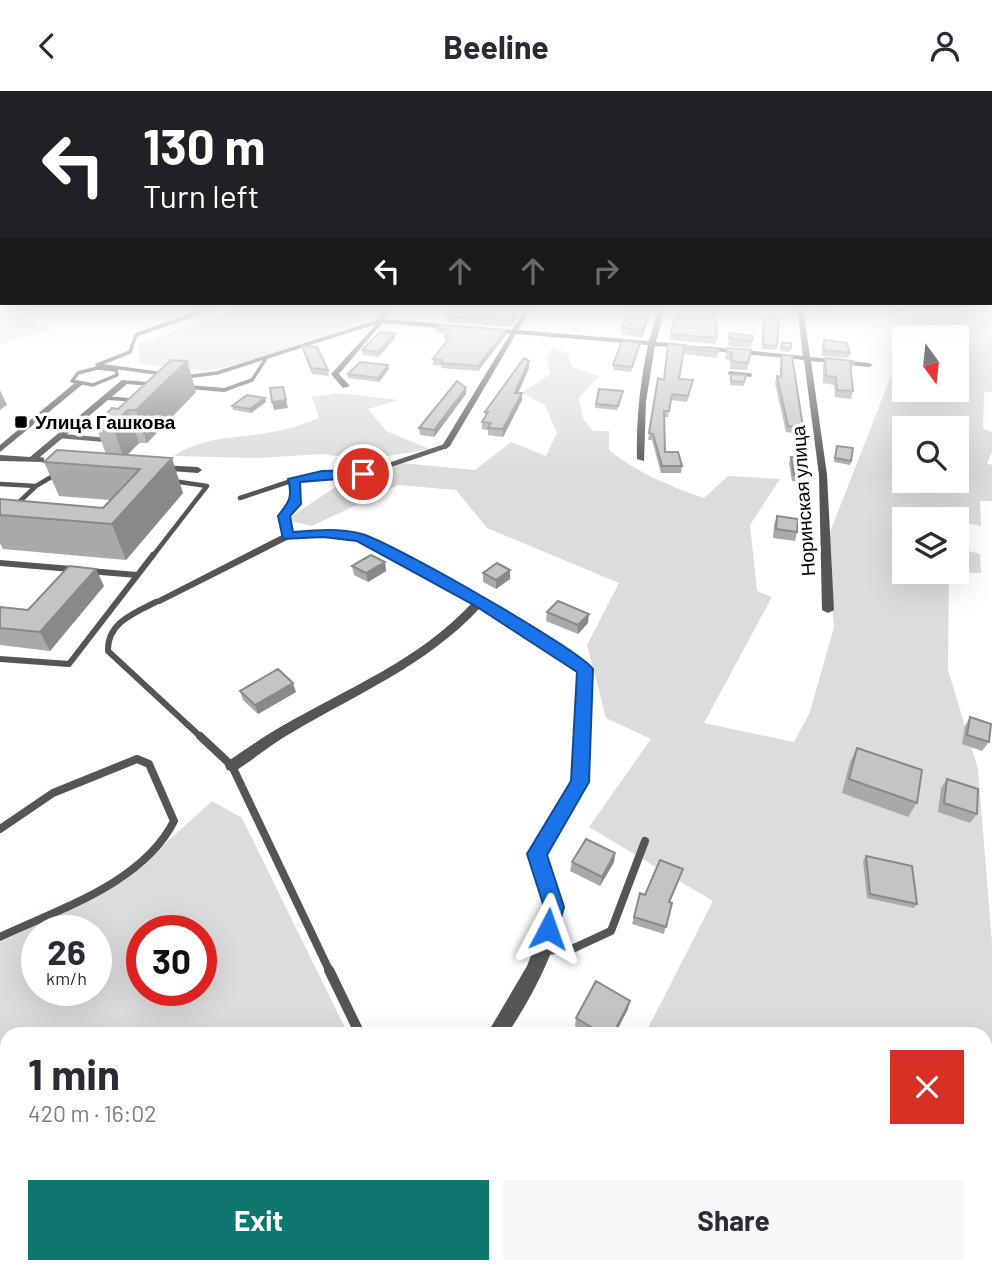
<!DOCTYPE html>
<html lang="en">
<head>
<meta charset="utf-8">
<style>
  :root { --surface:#fff; --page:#f7f7f7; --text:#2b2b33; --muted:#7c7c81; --accent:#0f766e }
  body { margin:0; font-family:Barlow,sans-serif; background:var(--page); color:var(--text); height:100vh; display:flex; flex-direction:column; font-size:26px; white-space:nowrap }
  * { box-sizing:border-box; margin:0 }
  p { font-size:23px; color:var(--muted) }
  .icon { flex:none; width:38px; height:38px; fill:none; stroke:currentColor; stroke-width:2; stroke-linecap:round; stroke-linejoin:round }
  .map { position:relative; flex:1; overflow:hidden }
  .details { position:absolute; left:0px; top:936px; width:992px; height:247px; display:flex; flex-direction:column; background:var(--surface); border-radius:21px 21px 0 0; box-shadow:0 7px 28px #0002 }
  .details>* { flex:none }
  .top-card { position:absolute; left:0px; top:0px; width:992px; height:214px; box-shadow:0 7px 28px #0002; background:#202124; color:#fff; overflow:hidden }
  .needle { width:46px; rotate:165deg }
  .controls { position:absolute; left:892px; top:234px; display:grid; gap:14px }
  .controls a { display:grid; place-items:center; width:77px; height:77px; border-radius:0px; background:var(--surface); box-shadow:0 7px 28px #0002; font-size:35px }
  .speed { position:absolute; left:21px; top:824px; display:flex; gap:14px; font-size:35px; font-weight:700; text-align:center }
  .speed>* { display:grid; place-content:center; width:91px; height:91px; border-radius:50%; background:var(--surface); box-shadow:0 7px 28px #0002; line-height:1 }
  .speed small { font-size:18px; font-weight:400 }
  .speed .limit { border:10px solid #d22; background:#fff; color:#111 }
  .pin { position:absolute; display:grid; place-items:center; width:60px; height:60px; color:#fff; margin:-30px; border:4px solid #fff; border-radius:50%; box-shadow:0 2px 7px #0007 }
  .me { position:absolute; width:77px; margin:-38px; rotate:4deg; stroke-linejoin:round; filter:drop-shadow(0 0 5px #0008) }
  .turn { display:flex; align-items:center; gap:24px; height:147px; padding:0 28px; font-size:32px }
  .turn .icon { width:91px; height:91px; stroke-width:2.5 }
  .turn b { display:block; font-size:49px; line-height:60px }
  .lanes { display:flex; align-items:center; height:66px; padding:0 28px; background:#0003; justify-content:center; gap:35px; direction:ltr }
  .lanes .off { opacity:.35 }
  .round { display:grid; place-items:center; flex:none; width:74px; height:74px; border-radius:0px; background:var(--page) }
  .head { display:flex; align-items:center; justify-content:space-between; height:119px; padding:0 28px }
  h1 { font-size:42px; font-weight:700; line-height:52px }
  .button { display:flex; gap:14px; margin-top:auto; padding:14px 28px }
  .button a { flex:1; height:80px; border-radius:0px; background:var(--accent); color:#fff; font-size:28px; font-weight:700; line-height:80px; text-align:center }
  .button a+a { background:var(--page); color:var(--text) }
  header { display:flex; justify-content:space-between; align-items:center; height:91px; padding:0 28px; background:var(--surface); font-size:32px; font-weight:700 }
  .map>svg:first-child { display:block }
  .green { fill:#dcdcdc; fill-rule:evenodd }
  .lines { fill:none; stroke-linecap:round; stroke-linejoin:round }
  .service-far4 { stroke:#555; stroke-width:3.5 }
  .service-far3 { stroke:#555; stroke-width:4.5 }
  .service-far2 { stroke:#555; stroke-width:6 }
  .service-far1 { stroke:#555; stroke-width:8 }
  .service { stroke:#555; stroke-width:10 }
  .minor { fill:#555; fill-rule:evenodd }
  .wall { fill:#a9a9a9 }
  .shaded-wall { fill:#898989 }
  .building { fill:#c4c4c4; stroke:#898989; stroke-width:2 }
  .route { fill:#1a73e8; stroke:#114b97; stroke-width:2 }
  .poi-dot { fill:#000; stroke:#fff; stroke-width:2.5 }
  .labels { text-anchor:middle; stroke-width:7; stroke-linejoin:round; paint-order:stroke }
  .far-poi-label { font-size:19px; font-weight:bold; fill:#000; stroke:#fff; text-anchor:start }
  .far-street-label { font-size:19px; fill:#000; stroke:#fff }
</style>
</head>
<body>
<header><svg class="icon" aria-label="back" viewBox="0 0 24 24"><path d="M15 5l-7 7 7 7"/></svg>Beeline<svg class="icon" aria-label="person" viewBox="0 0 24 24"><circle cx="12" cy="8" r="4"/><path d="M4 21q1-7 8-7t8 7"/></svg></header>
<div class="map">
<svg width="992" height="1182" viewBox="0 0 992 1182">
  <rect width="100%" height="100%" fill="#fff"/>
  <!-- green -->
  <path class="green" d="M244,216h138l-3,5 -54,26 -70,22 -48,11 -67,-7 -2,-20z
    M909,216h83v85h-8l-1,36 9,4v20l-5,11 5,2v36h-12l1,25 -59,-13 -2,7h-15v52h44l-1,98 30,99 14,174v101l-7,1v-11h-340l68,-133 -124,-74 62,-88 -45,-21 -19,-73 32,-62 -132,-55 -31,-38 -58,-5 -86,41 -26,-6 57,-38 36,-9 23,-10 73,7 36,-28 35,14 11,-23 -12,-28 -23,-12 28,-19 -3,-17 6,-10 15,7 4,13 27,9 -20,22 4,21 10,12h16v19c29,23 60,36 95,48l24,-22 52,3 -30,46 7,66 15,6 -68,126 90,19 16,-30 24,-85 -9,-82 80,-205v50h52v-52h-51l8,-20zM905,338h52v52h-52z
    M0,221l23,5 28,12 -51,15z
    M338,302l61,7 -31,9 18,22 44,18 -66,11 -41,-6 -67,4 -82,-2c32,-22 72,-17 108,-26 13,-2 25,-8 37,-12l-7,-21z
    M957,457l23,6 1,19 -24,-1z
    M212,710l30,17 106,216h-341v82l-7,-1v-173l124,-61zM37,840h59v60h-59zM142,840h59v60h-59z
    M0,1085l7,1v90h420l17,6h-444z
    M985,1105l7,2v75h-307l-23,-6h323z"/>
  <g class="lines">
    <!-- service-far4 -->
    <path class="service-far4" d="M97,277l19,2 1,5 -24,10 -21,-4 6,-8z
      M730,282l20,2
      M164,283l-67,-9 33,-13 6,-17 78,-28
      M185,286l32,-4 163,-52
      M224,299l28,-10 15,-23
      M105,307l28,2"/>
    <!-- service-far3 -->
    <path class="service-far3" d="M60,345l47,4
      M0,393l36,2 -20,19
      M36,395l22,-13
      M240,407l54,-18 28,-5 41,-1 83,-28
      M287,445l-3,-20 11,-17 -1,-19
      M152,466l55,-71 -34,-5"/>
    <!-- service-far2 -->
    <path class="service-far2" d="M0,472l71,6
      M89,480l48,4
      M156,511c-22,11 -49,21 -48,49l94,87
      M0,568l69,5 84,-109"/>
    <!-- service-far1 -->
    <path class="service-far1" d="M200,645l32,30 98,206
      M0,738l53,-36 84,-34 12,5 25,57c-31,62 -115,88 -174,116
      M544,860l28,-2 39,-18 34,-90"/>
    <!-- service -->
    <path class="service" d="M329,879l31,64"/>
    <!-- minor -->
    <path class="minor" d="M386,216h6l-8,12 128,11 14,-23h6l-14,23 131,11 10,-34h6l-9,35 29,2 3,2 -3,2 -30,-2 -9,55 -2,60 -7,-2c-1,-39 3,-76 11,-114l-132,-11 -66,112 -4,3 -4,-3 68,-112 -128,-11 -43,51 11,12 -7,2 -12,-14 41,-45z
      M797,216h6l7,50 59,6 4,2 -4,2 -58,-6 16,114 7,135 -6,3 -6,-3 -3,-135 -15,-115 -101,-10 -3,-2 3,-2 100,10z
      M122,289l39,3 4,2 -4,2 -34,-3 -87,73 4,1v4l-44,-1v-6l30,2z
      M76,291l7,2 -83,68v-7z
      M176,293l48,4 4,2 -4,2 -45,-4 -4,-2z
      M160,374l38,2 4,3 -4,3 -41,-3 -1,-2z
      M323,439l40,6 120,64 108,69 -4,113 -42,72c5,17 16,34 17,52 1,35 -35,100 -55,128h-20l40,-68 18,-47 1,-13 -2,-13 -15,-39 44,-73 6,-110 -99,-63c-53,57 -123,86 -189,125 -19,11 -36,25 -54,37l-5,1 -5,-1 -2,-4 2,-4c18,-12 36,-25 55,-36 66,-38 137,-66 190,-123l-115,-62 -34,-5 -34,3 -129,65h-8l-1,-2 133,-68z
      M0,1026l7,1v20l-7,-1z
      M485,1176h42l3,6h-42z"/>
  </g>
  <!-- wall -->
  <path class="wall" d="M523,216l-12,20 -64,-5 -1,-7z
    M637,216h15l-10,31 -20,-4v-7l14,-16z
    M814,216h19l-1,5 -17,-2z
    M764,227l13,28 -1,4 -14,-1z
    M679,229l38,18 -1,6 -46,-4 1,-6z
    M436,237l70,7 -28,36 -37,-3v-3h-8v-6l13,-17 -1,-5 2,-3 -11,-1z
    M730,242l23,3 -2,12 -23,-2z
    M395,247l-17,19 -15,-2 -1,-5z
    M824,249l26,13 -2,5 -26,-2v-11z
    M640,252l-9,29 -18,-2v-5z
    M782,252l9,5 -1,4 -10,-1z
    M668,253l50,8 -1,6 -34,-4 -4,25 13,7 -5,16 -16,-2 -3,17h-4l1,35 17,14 -1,7h-20l-9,-33h-4l10,-62 6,2z
    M302,255l26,24 1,6 -17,-2 -9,-22z
    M727,257l24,2 -4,20 -17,-1 1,-9 -6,-1z
    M782,264l21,72 -2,7 -15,-2 -11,-49 2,-7 3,1v-16z
    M825,267l29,5 -3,7 2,21 -2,8 -16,-2 -1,-12 -11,-2v-18z
    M187,270l9,31 -49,51h-8l-12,12 56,38 -57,67 -123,-11 -3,-6v-43l103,8 7,-8 -51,-4 -15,-34 62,-8 -11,-30z
    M529,270v7l-11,25 4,7 -19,37 -15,-2v-5l-6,-1v-7l3,-5v-5z
    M389,278l-10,13 -31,-4v-4z
    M731,283l15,1 -2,11 -14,-1z
    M466,303l-32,43 -14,-2 -1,-7z
    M622,304l-5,15 -22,-2 1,-4z
    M265,307l1,4 -15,11 -18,-3 -1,-4z
    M837,355l14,15 -1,4 -16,-3z
    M791,366l15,18 -2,7 -12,-1 -3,-18z
    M777,425l20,16 -2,9 -22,-3 1,-13z
    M385,471l1,9 -18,11 -14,-7 -2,-9z
    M510,479v9l-14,10 -13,-7v-9z
    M104,495l-54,65 -50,-6v-38l28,3z
    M547,521l41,11 -10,11 -32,-13z
    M240,600l56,1 -38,22 -15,-14z
    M970,626l19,25 -7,9 -20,-7 3,-18z
    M857,657l60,55 -9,14 -66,-24 8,-31z
    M947,688l30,35 -7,9 -32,-11 3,-24z
    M615,762l-1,9 -14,24 -30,-15 2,-9z
    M866,765l51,48 -3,4 -47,-10 -4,-37z
    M680,785l-10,26 -6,32 -32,-10 8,-31 5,2z
    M628,918l-13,25h-26l-14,-8 1,-8z
    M985,979l7,26v70l-7,-1z"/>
  <!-- shaded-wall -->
  <path class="shaded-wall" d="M519,216h4l-12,20v-6z
    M650,216h2l-10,31 1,-7z
    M506,239v5l-28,36v-5z
    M395,242v5l-17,19v-5z
    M187,270l9,31 -49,51 -11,-33z
    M529,270v7l-14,32v-7z
    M388,274l1,4 -10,13 -1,-4z
    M466,297v6l-32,43v-7z
    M0,299l7,15 -7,5z
    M522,302v7l-19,37v-8z
    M265,307l1,4 -15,11 -1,-4z
    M286,309l2,8 -14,2 -2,-8z
    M128,319l11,33 -15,15 -12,-33z
    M172,367l11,35 -57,67 -14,-36z
    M385,471l1,9 -18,11 -2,-9z
    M96,478l8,17 -54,65 -10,-19z
    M510,479v9l-14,10v-9z
    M589,523l-1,9 -10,11v-9z
    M293,592l3,9 -38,22 -3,-9z
    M615,762l-1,9 -14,24 2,-9z
    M630,910l-2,8 -13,25h-2z"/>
  <!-- building -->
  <path class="building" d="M490,216h29l-8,14 -65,-6 7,-6 33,3z
    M637,216h13l-7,24 -21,-4 7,-16h7z
    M681,216h33l3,31 -46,-4 3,-15 5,1z
    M764,227l15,1 -2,27 -14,-1z
    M439,234l67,5 -28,36 -37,-3 1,-3 -9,-1 16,-21 -4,-1 5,-7 -14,-2z
    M380,241l15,1 -17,19 -16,-2z
    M730,242l23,3 -1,5 -23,-3z
    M824,249l23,3 3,10 -26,-3z
    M622,250l18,2 -8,24 -19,-2z
    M782,252h9v5l-10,-1z
    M668,253l50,5v3l-34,-4 -5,31 14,1 -5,16 -16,-2 -3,17h-5l1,41h13l4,14h-20l-9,-32 -4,-1 9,-55 6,2z
    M302,255l15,1 11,23 -17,-2z
    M727,257l24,2 -3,13 -17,-2 1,-9h-5z
    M782,264l10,1 11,71 -15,-1 -11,-50 4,1z
    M524,267l5,3 -14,32h7l-19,36 -15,-1 3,-5 -9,-1 6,-10h-3z
    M825,267l28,3 1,2h-4l3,28 -16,-1 -1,-13 -10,-1z
    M171,269l16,1 -51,49h-8l-16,15 -17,-1 17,-16 6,1z
    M360,271l28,3 -10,13 -30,-4z
    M731,283l15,1 -2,7 -13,-1z
    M457,290l9,7 -32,42 -15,-2z
    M283,296l3,13 -14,2 -2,-14z
    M599,298l24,2 -5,15 -22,-2z
    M247,304l18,3 -15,11 -18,-3z
    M837,355l16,2 -2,13 -16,-3z
    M57,359l115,8 -60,66 -112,-9v-16l103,9 37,-39 -96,-7z
    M791,366l13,1 2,17h-12z
    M777,425l21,3 -1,13 -21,-3z
    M371,464l14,7 -19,11 -14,-7z
    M497,472l13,7 -14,10 -13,-7z
    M69,475l27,3 -56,63 -40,-4v-21l28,3z
    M558,510l31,13 -11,11 -31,-13z
    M278,578l15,14 -38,22 -15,-14z
    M970,626l21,7 -2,18 -22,-7z
    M857,657l65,22 -5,33 -68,-24z
    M947,688l31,10 -1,25 -33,-11z
    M586,748l29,14 -13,24 -30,-15z
    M866,765l46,10 5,38 -47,-10z
    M660,769l23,9 -14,33 3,1 -6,24 -32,-10 6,-24 5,2z
    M596,890l34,20 -17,33h-10l-27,-16z
    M985,979l7,26v67l-7,-2z"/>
  <!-- sky -->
  <linearGradient id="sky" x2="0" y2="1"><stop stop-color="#8cadcc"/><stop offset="0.57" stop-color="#fff"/><stop offset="1" stop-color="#fff" stop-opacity="0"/></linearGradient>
  <rect width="992" height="382" fill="url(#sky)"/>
  <!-- route -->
  <path class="route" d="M322,380l41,-1 6,4 -6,3 -63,5 1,22 -11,12 3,16c23,-2 47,-4 69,2 29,8 217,115 231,135l-4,113 -42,73 17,52 -8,29 -8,3 -7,-3 -3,-7 6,-22 -17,-53 44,-73 6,-109 -103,-67 -117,-64 -34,-4 -40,2 -5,-23c11,-14 15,-19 10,-37z"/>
  <!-- markers -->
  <rect class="poi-dot" x="14" y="324" width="14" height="14" rx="3.5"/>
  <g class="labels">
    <!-- far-poi labels -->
    <g class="far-poi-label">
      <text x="35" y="338">Улица Гашкова</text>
    </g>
    <!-- far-street labels -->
    <g class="far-street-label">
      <text transform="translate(803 410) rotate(-94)" y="7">Норинская улица</text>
    </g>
  </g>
</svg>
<div class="controls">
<a><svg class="needle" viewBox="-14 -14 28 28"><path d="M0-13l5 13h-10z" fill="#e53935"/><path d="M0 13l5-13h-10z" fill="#7c7c81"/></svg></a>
<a><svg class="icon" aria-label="search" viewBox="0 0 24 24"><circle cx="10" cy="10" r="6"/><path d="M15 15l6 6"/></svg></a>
<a><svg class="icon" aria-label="layers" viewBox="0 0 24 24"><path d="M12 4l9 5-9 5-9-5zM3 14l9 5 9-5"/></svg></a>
</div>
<div class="speed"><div>26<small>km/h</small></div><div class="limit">30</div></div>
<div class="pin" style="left:363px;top:383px;background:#d93025"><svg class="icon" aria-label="arrive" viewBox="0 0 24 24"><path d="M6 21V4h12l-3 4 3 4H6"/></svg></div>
<svg class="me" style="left:548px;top:838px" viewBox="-20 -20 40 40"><path d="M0-17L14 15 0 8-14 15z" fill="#1a73e8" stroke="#fff" stroke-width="4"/></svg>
<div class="top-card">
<div class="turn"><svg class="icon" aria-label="left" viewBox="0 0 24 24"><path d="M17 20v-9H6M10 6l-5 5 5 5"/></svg><div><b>130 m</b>Turn left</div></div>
<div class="lanes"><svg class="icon" aria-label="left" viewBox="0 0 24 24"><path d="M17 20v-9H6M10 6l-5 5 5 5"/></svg><svg class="icon off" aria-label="ahead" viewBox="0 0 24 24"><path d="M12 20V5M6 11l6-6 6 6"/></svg><svg class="icon off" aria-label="ahead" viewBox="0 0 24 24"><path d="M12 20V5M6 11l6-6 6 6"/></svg><svg class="icon off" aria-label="right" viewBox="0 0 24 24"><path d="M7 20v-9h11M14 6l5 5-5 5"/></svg></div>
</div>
<section class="details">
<div class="head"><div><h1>1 min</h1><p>420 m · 16:02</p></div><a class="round" style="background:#d93025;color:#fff"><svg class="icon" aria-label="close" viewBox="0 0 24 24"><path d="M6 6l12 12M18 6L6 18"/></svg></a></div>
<div class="button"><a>Exit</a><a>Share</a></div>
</section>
</div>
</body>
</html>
